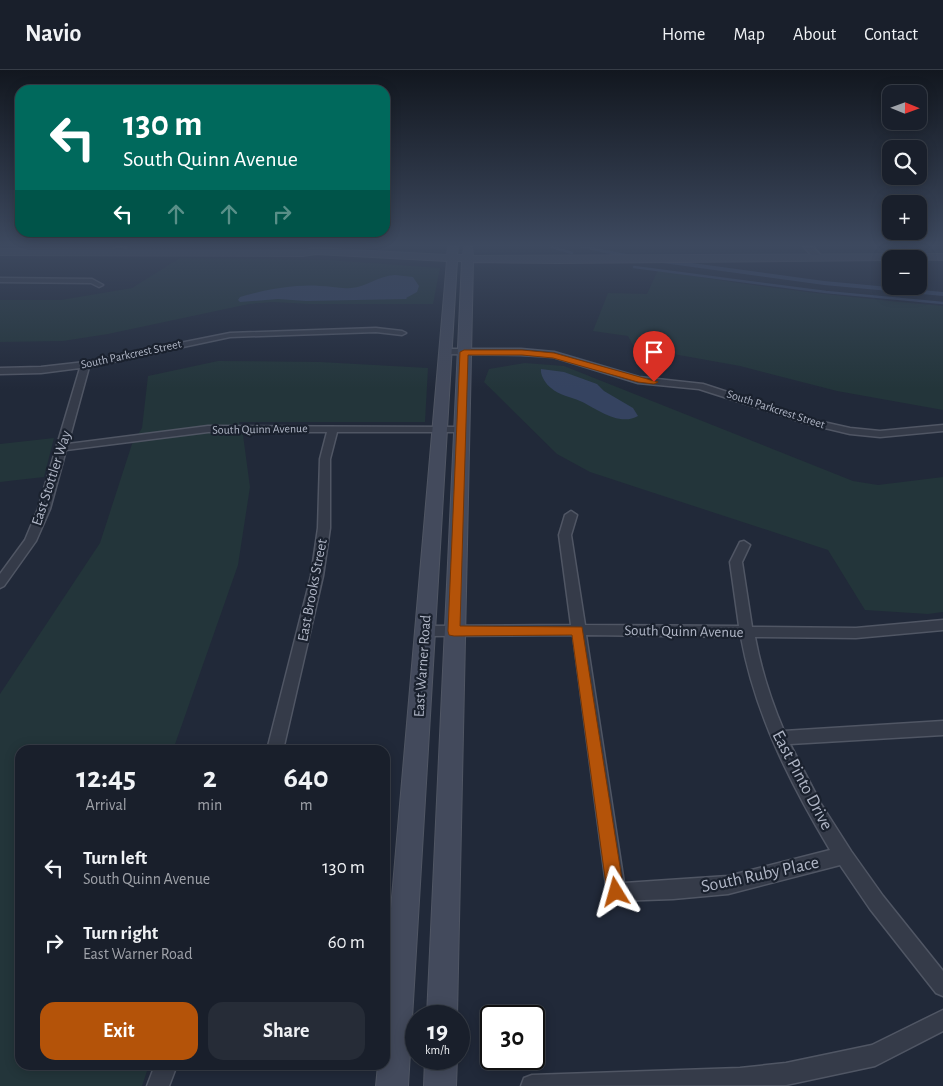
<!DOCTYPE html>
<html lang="en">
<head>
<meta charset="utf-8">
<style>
  :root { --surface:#191f2b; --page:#262c37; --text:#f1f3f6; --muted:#9fa2a9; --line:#373d47; --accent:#b45309 }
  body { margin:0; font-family:"Alegreya Sans",sans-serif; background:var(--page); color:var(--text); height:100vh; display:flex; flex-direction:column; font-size:19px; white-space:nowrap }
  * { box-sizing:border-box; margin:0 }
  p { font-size:16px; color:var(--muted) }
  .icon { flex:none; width:28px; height:28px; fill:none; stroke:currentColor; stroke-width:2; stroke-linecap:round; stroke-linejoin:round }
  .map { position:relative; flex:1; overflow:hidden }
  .sheet { position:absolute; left:15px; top:675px; width:375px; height:325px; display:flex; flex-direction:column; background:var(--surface); border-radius:15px; box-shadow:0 2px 12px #0003,0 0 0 1px var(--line) }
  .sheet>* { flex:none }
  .top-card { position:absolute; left:15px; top:15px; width:375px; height:152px; border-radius:15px; box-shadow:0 2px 12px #0003,0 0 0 1px var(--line); background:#00695c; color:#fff; overflow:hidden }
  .needle { width:32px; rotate:91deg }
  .fabs { position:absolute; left:882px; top:15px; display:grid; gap:10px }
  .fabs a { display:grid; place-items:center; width:45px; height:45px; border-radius:10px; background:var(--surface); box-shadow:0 2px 12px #0003,0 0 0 1px var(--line); font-size:25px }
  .speed { position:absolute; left:405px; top:935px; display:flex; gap:10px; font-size:25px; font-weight:700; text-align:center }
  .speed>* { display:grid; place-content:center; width:65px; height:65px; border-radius:50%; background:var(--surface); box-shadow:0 2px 12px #0003,0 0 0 1px var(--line); line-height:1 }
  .speed small { font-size:12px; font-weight:400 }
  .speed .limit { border:2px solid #111; border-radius:8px; background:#fff; color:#111 }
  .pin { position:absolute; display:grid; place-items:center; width:42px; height:42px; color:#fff; margin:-51px -21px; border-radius:50% 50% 50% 0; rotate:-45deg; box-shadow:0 0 5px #0007 }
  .pin .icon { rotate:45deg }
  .me { position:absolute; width:55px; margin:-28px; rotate:352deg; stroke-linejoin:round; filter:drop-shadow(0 0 4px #0008) }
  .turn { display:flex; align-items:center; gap:18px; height:105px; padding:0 25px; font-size:22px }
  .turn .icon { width:65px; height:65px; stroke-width:2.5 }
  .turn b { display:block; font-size:35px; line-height:42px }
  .lanes { display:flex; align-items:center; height:48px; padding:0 25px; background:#0003; justify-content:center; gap:25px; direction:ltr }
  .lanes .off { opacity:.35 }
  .eta { display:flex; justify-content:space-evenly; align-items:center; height:85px; text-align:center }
  .eta b { font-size:30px; font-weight:600; line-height:35px }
  .primary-button { display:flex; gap:10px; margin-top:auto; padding:10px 25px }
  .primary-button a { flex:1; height:58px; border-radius:15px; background:var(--accent); color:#fff; font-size:20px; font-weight:600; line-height:58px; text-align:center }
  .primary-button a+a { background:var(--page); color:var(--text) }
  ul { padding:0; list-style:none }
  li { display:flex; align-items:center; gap:15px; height:75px; padding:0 25px }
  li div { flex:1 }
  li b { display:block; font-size:19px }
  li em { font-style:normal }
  header { display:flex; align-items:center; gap:30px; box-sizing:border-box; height:70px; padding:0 25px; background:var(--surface); border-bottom:1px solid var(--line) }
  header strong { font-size:24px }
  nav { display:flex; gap:28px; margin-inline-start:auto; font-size:18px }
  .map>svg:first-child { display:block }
  .green { fill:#23353a }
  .water { fill:#354360 }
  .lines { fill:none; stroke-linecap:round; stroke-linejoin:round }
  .stream { stroke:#354360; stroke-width:2.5 }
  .canal { fill:#354360; fill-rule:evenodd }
  .minor-casing { stroke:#505664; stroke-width:3 }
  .tertiary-casing { stroke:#505664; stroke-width:3 }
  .secondary-casing { stroke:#505664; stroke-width:2 }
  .minor { fill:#353b49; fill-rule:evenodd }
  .tertiary { fill:#353b49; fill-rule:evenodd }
  .secondary { fill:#434a5c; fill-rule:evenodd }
  .route { fill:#b45309; stroke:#753606 }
  .labels { text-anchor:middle; stroke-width:4.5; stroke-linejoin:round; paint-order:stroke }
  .far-street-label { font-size:12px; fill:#b0b6c6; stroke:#1a212e }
  .street-label { font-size:15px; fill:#b0b6c6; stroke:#1a212e }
  .near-street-label { font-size:18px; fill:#b0b6c6; stroke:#1a212e }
</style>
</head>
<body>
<header>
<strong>Navio</strong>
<nav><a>Home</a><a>Map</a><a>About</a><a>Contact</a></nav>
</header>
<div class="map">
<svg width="943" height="1016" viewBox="0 0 943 1016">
  <rect width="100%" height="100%" fill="#212939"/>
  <!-- green -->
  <path class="green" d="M180,188l149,2 111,8 -7,36h-124l-36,-2 -24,2 -141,30 -45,7 -63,1v-42h61l71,-12z
    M658,200c94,17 189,27 285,36v104l-106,-19 -97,-25 -106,-19 -6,-11 -35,-5 15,-38 39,1z
    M218,291l102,1 108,6 -3,54h-186l4,13 7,52 -12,78 -65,185h-153v315h129l-7,21h-142v-392l100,-151 32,-99 10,-16 6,-52z
    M525,293l39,3 289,115 25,4 65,-8v135l-15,2 -63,-4 -37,-60 -238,-78 -33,-18 -73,-72 5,-13z
    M54,368l-10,39 -44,5v-38z"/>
  <!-- water -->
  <path class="water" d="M395,205l18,2 6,9 -2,6 -11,6 1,1 -101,2 -28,-2 -38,3 -2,-2 2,-3c23,-7 56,-13 80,-11 10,0 20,3 31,2 15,-1 27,-12 44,-13z
    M541,299l23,3 33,12 7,7 29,17 5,8c-19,11 -42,-8 -58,-15 -9,-4 -21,-6 -29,-13 -5,-4 -11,-13 -10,-19z"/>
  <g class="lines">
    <!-- stream -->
    <path class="stream" d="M552,177l20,6
      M634,197l192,25 117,11"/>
    <!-- canal -->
    <path class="canal" d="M580,177h11l35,7 198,27 119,11v4l-119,-11 -198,-27z"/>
    <!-- minor casing -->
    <g class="minor-casing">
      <path id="minor" d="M118,177h8l-11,6h-4v-2z
        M0,208l92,1 11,6 -4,2 -8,-4 -91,-1z
        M376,258l26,3 4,2 -4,2 -26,-3 -146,5 -141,30 -21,77 140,-18 256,1v4l-3,1h-124l-7,27v69l-7,48 -40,174h-16l44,-174 7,-48 2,-69 7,-27h-119l-142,18 -16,59 -14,32 -32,45 -4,2v-14l25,-34 13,-31 42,-141 -39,5 -41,1v-6l41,-1 44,-5 145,-29z
        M446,279h75l33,3 85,25 64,7 111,36 36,8 30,3 63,-6v6l-63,6 -30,-3 -42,-10 -109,-35 -61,-6 -85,-26 -32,-2 -78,-1v-4z
        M571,441l6,4 -6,20 14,90 154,1 -9,-64 10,-20 4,-1 6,4 -8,17 10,65 104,1 87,-8v10l-87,8 -101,-1c6,32 16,64 29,94l159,-10v14l-153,9 31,60 30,47 32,45 60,75v25l-7,-3 -66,-84 -30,-44 -112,29 -55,5 -57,2 -6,-3 -3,-6 -34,-257 -148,1 -5,-1 -2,-4 2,-4 5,-1 146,-1 -12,-90 6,-20zM586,565l155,2c14,77 49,146 89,213l-102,26 -104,7z
        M943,940v21l-68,35 -89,19 -265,1 3,-8 8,-3 208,-7 46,-5 86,-18z
        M155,995h22l-8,21h-22z"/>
    </g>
    <!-- tertiary casing -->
    <g class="tertiary-casing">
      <path id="tertiary" d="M804,177h9l9,10 -7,2z"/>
    </g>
    <!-- secondary casing -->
    <g class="secondary-casing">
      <path id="secondary" d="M448,177h10l-1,8h6l1,-8h8l1,9h4l466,-2v6l-52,-1v1l-333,3 -85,-1 -16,754h-30l35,-755h-5l-49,825h-32l2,-21h7v-87l62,-717 -131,-7 -13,2 -303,-1v-6l303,1 13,-2 131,7z
        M425,989h32l-1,27h-32z"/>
    </g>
    <!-- minor -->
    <use href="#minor" class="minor"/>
    <!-- tertiary -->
    <use href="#tertiary" class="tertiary"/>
    <!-- secondary -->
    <use href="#secondary" class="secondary"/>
  </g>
  <!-- sky -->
  <linearGradient id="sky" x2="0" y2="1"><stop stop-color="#12171f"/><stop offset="0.55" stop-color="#3d495f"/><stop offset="1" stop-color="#3d495f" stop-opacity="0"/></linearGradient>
  <rect width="943" height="319" fill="url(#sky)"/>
  <!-- route -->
  <path class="route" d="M522,280l32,3 104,29 -4,2 -16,-2 -85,-24 -31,-3h-54l-8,271 122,1 42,265 -3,6 -5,2 -6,-2 -3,-6 -35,-257 -118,1 -5,-1 -1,-4 12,-279 4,-2z"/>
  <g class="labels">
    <!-- far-street labels -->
    <g class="far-street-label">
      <text transform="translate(131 284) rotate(-12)" y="4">South Parkcrest Street</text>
      <text transform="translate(776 339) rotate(18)" y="4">South Parkcrest Street</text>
      <text transform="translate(260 359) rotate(-1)" y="4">South Quinn Avenue</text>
    </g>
    <!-- street labels -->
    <g class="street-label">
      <text transform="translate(51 408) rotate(-72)" y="5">East Stottler Way</text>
      <text transform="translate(312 520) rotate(-79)" y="5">East Brooks Street</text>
      <text transform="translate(684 561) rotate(1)" y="5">South Quinn Avenue</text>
      <text transform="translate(422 596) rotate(-86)" y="5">East Warner Road</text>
    </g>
    <!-- near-street labels -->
    <g class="near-street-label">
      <text transform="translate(803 710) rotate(62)" y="6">East Pinto Drive</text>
      <text transform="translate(760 804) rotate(-12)" y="6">South Ruby Place</text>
    </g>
  </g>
</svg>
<div class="fabs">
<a><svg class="needle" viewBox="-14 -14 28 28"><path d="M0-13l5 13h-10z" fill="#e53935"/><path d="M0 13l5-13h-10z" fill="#9fa2a9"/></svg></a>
<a><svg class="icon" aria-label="search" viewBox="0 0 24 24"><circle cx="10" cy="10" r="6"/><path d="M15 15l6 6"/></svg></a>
<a>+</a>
<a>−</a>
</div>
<div class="speed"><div>19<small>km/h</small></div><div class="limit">30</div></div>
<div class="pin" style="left:654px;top:312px;background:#d93025"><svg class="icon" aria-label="arrive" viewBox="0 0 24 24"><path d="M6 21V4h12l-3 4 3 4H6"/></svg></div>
<svg class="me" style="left:616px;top:822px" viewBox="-20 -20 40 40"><path d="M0-17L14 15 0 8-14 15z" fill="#b45309" stroke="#fff" stroke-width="4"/></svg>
<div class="top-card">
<div class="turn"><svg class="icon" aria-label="left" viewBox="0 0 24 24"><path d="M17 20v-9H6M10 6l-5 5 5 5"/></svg><div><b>130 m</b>South Quinn Avenue</div></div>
<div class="lanes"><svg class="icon" aria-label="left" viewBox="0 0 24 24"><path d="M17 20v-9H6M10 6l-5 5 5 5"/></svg><svg class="icon off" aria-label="ahead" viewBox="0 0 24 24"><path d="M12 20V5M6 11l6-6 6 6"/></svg><svg class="icon off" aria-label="ahead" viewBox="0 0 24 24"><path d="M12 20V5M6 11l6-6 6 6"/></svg><svg class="icon off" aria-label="right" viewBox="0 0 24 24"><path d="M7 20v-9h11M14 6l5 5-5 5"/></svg></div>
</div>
<section class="sheet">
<div class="eta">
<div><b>12:45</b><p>Arrival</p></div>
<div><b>2</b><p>min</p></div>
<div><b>640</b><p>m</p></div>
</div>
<ul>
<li><svg class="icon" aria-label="left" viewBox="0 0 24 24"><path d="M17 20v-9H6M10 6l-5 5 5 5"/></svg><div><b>Turn left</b><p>South Quinn Avenue</p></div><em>130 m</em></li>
<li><svg class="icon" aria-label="right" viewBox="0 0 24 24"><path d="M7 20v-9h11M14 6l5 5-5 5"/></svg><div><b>Turn right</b><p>East Warner Road</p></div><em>60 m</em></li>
</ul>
<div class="primary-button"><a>Exit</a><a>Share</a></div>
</section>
</div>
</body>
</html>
